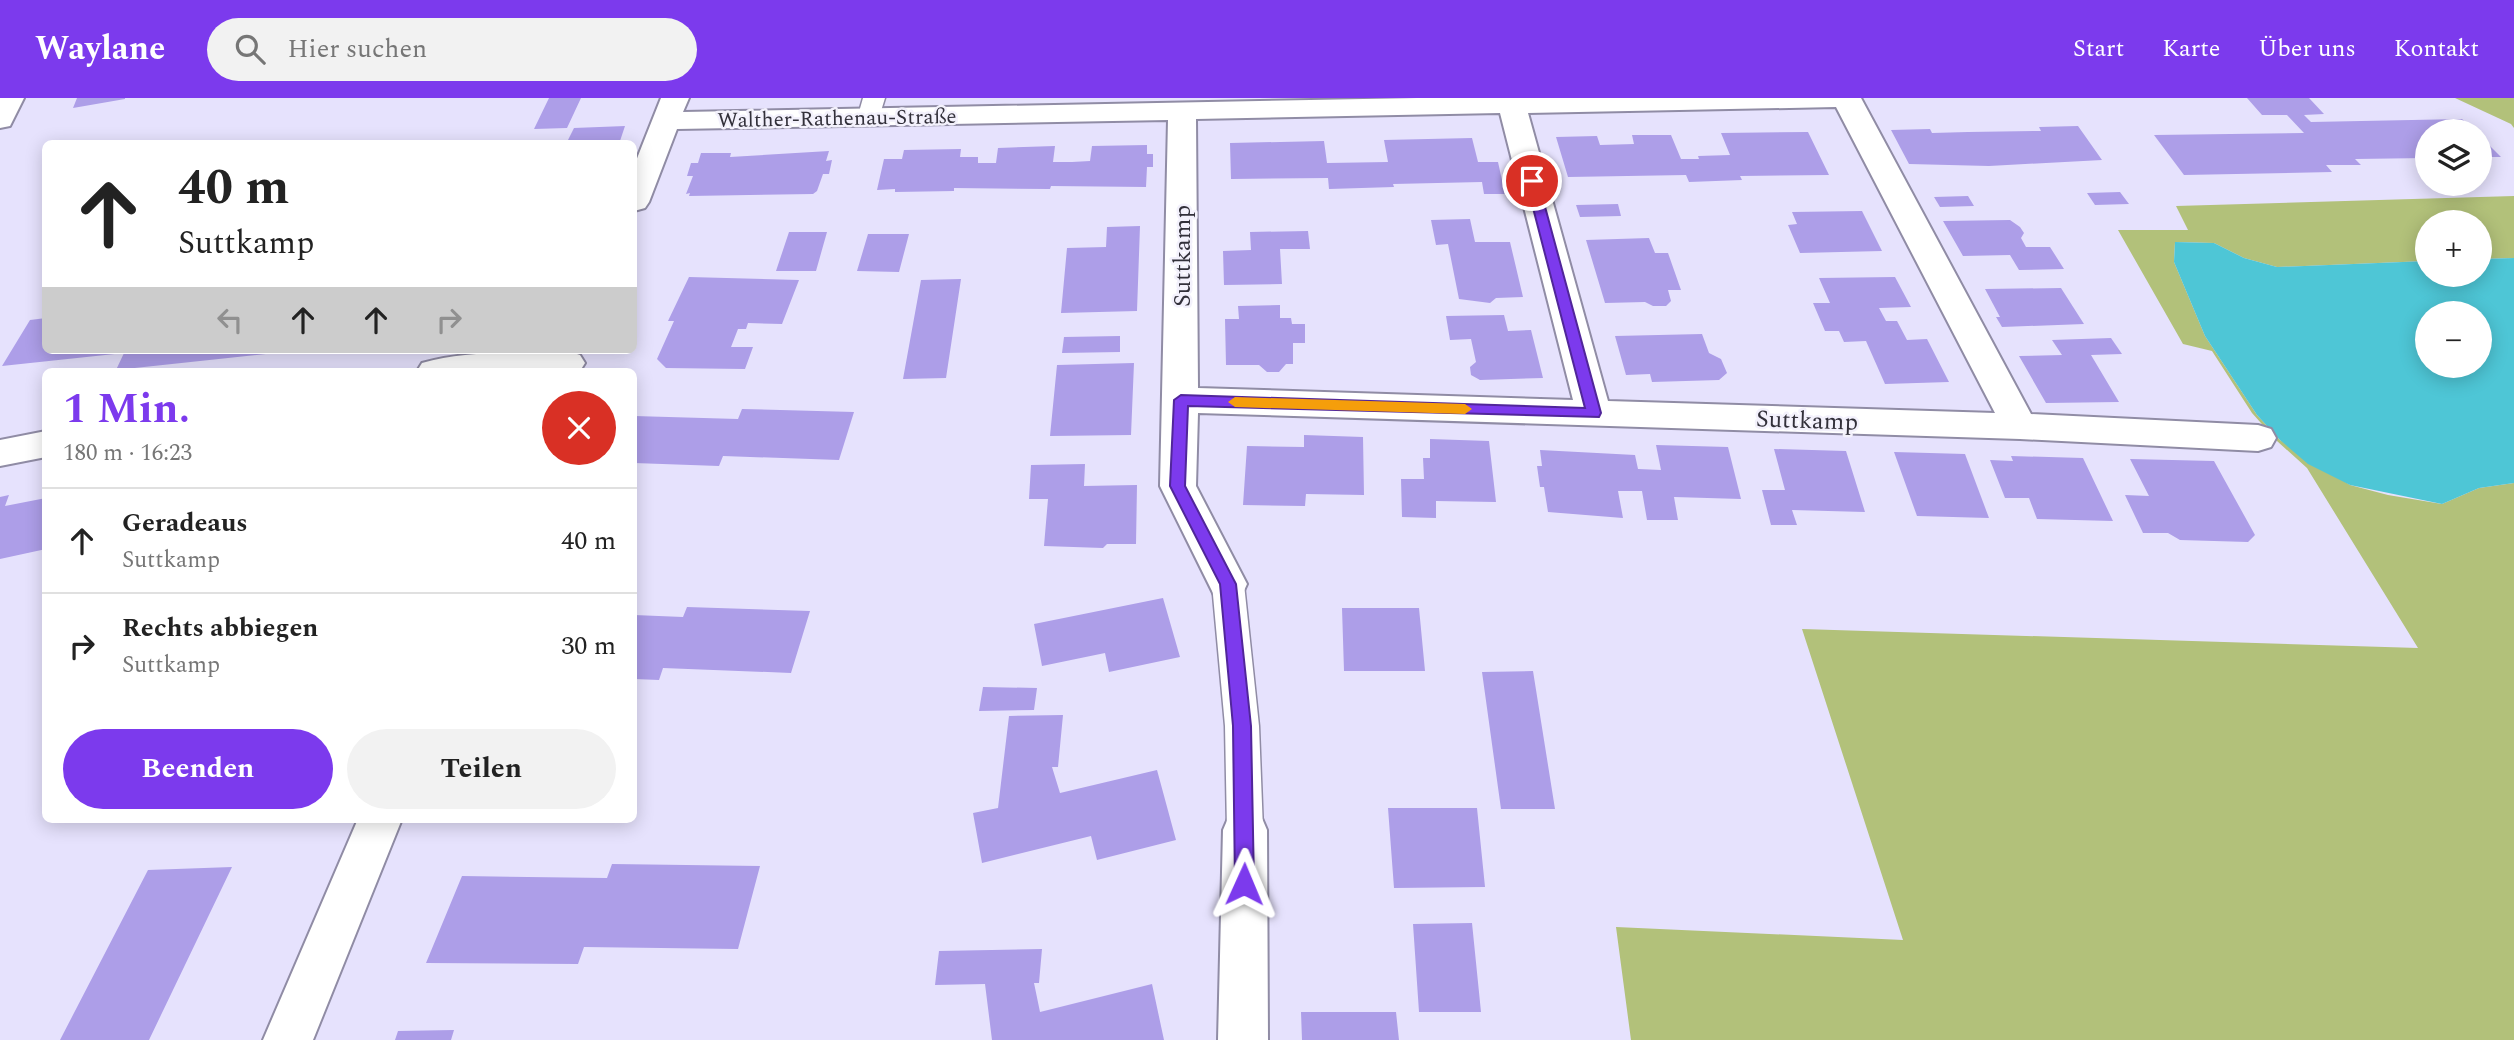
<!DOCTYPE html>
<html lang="de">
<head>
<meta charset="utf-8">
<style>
  :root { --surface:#fff; --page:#f2f2f2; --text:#222; --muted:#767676; --line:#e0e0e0; --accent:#7c3aed }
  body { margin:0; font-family:Spectral,serif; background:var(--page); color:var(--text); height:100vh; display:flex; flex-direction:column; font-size:26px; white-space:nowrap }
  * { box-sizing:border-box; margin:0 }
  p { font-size:23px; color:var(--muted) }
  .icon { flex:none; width:38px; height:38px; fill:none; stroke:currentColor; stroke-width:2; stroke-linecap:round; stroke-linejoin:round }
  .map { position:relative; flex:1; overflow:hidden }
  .panel { position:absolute; left:42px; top:270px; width:595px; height:455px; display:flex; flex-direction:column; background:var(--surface); border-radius:10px; box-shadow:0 4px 18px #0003 }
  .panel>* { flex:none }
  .hud { position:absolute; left:42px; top:42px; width:595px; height:214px; border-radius:10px; box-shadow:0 4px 18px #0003; background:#fff; color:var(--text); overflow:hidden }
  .fabs { position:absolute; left:2415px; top:21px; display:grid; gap:14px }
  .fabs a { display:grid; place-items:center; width:77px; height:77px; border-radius:50%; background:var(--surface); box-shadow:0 4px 18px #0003; font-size:35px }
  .pin { position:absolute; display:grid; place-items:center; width:60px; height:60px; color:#fff; margin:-30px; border:4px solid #fff; border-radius:50%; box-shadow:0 2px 7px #0007 }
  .me { position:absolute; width:77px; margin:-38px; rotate:1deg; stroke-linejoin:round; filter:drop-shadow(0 0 5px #0008) }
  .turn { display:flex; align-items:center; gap:24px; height:147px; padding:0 21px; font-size:32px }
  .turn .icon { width:91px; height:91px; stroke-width:2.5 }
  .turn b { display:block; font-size:49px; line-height:60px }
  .lanes { display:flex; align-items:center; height:66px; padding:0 21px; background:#0003; justify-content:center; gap:35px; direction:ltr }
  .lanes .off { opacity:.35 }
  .round { display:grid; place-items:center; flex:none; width:74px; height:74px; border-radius:37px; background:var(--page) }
  .head { display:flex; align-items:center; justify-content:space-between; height:119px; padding:0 21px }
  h1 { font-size:42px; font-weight:700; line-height:52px; color:var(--accent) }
  .button { display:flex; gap:14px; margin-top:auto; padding:14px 21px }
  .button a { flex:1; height:80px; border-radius:42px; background:var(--accent); color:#fff; font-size:28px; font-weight:700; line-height:80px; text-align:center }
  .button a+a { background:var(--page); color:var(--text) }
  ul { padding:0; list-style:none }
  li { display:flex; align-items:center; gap:21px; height:105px; padding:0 21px; border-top:2px solid var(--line) }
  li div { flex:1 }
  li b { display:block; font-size:26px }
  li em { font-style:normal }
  header { display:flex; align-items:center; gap:42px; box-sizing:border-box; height:98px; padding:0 35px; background:var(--accent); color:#fff }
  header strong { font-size:33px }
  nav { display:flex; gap:38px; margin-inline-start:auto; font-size:24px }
  .search { width:490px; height:63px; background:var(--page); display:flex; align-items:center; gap:18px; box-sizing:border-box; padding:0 24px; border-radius:38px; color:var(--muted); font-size:26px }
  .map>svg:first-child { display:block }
  .green { fill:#b2c17a }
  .water { fill:#4ec6d6; fill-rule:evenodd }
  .building { fill:#ad9ee8 }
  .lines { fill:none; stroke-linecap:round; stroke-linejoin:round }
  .service-casing { stroke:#908ca5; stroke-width:3 }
  .minor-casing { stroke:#908ca5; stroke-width:4 }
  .service { fill:#fff; fill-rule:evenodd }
  .minor { fill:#fff; fill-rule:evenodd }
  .route { fill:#7c3aed; stroke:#51269a; stroke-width:2 }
  .slow { fill:#f59e0b }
  .labels { text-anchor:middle; stroke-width:5; stroke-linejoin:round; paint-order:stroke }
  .far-street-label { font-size:21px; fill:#32303a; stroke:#f3f1fc }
  .street-label { font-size:24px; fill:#32303a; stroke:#f3f1fc }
</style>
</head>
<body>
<header>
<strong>Waylane</strong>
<div class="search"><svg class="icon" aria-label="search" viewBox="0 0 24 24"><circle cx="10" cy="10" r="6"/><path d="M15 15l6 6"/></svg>Hier suchen</div>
<nav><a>Start</a><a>Karte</a><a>Über uns</a><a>Kontakt</a></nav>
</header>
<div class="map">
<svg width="2514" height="942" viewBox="0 0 2514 942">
  <rect width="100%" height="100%" fill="#e6e2fd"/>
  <!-- green -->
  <path class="green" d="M2455,0h59v30l-3,-4z
    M2514,98v62l-34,1v-37h-53v39l-150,6 -33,-9 -30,-15 -39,-1 -1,20 31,74 52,79 23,25 70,45 38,10 54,9 37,-16 35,-5v557h-883l-15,-113 287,13 -101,-311 616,19 -111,-180 -30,-27 -25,-28 -40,-62 -29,-7 -65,-114h70l-12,-24z"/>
  <!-- water -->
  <path class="water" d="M2175,144l39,1 30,15 33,9 150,-6v14h53v-16l34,-1v225l-35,5 -37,16 -92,-19 -42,-21 -28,-24 -23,-25 -52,-79 -31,-74zM2427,215h53v53h-53z"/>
  <!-- building -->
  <path class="building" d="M77,0h48v1l-52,9z
    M549,0h32l-14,30 -33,1z
    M2247,0h62l15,16 -20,1 7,7 151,-3 13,12h-48v27l-72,1 6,6h-35l6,7 -148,3 -30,-40 150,-2 -17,-18h-25z
    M625,28l-6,18h-53l8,-16z
    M2078,28l24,34 -113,6 -80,-2 -18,-34 39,-1 2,4 36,-1 73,-1 -2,-4z
    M1808,34l21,43 -89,1 2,4 -53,2 -3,-7 -118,2 -12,-40 41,-1 3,9 34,-1 -2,-9h39l10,24h18l-1,-3 32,-1 -9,-22z
    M2480,38l21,21h-21z
    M1472,40l6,24h20l7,32h-21l-2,-12 -89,2 1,3 -65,2 -1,-11 -97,1 -1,-36 94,-2 3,22 61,-1 -4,-22z
    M1147,47v9h6v13h-6l-1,20 -95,-1 -1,3 -96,-1v3l-59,1v-3l-18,1 7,-31h18l2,-9 57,-1 -1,8h18v6h18l2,-15 57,-2 -2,16h19l18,-1 2,-15z
    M829,53l-3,10 6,-1 -3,14h-6l-6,17 -4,3 -124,2 1,-3 -4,1 7,-18h-6l4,-13h7l3,-10h30l-1,4z
    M2120,94l9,12 -34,1 -8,-12z
    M1968,98l6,10 -34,1 -6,-10z
    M1618,106l3,12 -41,1 -4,-12z
    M1862,113l20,40 -82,2 -12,-28 9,-1 -5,-12z
    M1470,121l5,23h35l13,55 -27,1 -6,5 -31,-4 -11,-55 -12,1 -5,-25z
    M2010,122l10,7 4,6 -3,5 5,9h24l14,22 -45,1 -9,-15 -47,1 -20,-35z
    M1140,128l-3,85 -76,2 6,-65 39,-1 1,-20z
    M1308,133l2,18h-30l2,35 -58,1 -1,-34 28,-1 -1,-18z
    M789,134h38l-11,39h-40z
    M868,136h41l-10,38 -42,-1z
    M1649,140l6,15h13l13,37h-13l3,11 -5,5h-13l-8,-4 -40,1 -19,-63z
    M689,179l110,3 -17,44 -34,-1 -2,6h-8l-7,18h22l-8,22 -79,-1 -9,-9 17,-38h-6z
    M1895,179l16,30 -32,1 7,13h11l10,19 20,-1 22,43 -64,2 -19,-43 -22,1 -5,-11h-14l-12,-28h17l-11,-25z
    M961,181l-15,99 -43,1 18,-99z
    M2061,190l23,36 -82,3 -6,-10h4l-15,-28z
    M1280,207v13h11l1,6h13v19h-12v21h-7l-7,8h-12l-8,-7h-33l-1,-46h14l-1,-13z
    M1504,217l4,16 23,-1 12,48 -63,2 -9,-5 -1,-8 6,-5 -5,-23 -21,1 -4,-24z
    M46,220v32l239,2 -169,18 8,-17 -122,13 28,-46z
    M1702,236l7,19 12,6 6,14 -8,7 -67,2 -2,-8 -24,1 -11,-39z
    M1120,238v16l-58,1 2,-16z
    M2111,240l11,16 -31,1 28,47 -73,1 -27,-47 43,-1 -10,-15z
    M1134,265l-3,72 -81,1 7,-71z
    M742,311l112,3 -15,48 -116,-4 -4,10 -85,-3v-47l104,3z
    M1304,337l59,2 1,58 -58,-1 -1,12 -62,-1 4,-59 57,1z
    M1430,341l59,2 7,61 -60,-1v17l-34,-1 -1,-38h23l-1,-21h7z
    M1656,347l72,2 13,52 -67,-2 4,23h-31l-5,-29h-24l5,27 -75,-6 -4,-25h-4l-3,-21h5l-2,-16 95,5 3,14 23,1z
    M1774,351l72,2 19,61 -73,-2 5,15h-26l-9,-35h23z
    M1894,354l71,2 24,64 -72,-2z
    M2011,358l72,2 30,63 -76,-2 -8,-21h-24l-15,-38 23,1z
    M2130,361l84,2 41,74 -7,7 -68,-2 -12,-7h-25l-18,-38 24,1z
    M1085,366l-1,22 53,-1 -1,59h-29l-4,4 -59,-2 4,-47h-19l2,-34z
    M9,397l-4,11 41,-8v51l-46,10v-62z
    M1163,500l17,59 -71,15 -4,-19 -63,13 -8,-42z
    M687,509l123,4 -19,62 -128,-5 -4,12 -25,-1v-64l49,2z
    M1342,510h77l6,63h-81z
    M1533,573l22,138h-54l-19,-137z
    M983,589l54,1 -3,22 -55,1z
    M1063,617l-5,52h-6l8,26 97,-23 19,70 -79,20 -6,-24 -109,27 -9,-50 25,-5 11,-92z
    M1388,710h89l8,79 -91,1z
    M612,766l148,2 -22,83 -154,-2 -6,17 -152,-1 36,-87 145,2z
    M232,769l-83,173h-89l88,-170z
    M1472,825l9,89h-62l-6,-88z
    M1042,851l-3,34h-5l6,29 112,-28 12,56h-172l-7,-56 -50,1 4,-34z
    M1301,914h95l3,28h-97z
    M454,932l-3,10h-56l3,-9z"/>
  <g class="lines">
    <!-- service casing -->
    <g class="service-casing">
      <path id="service" d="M863,0h22l-8,26h-16l-4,-5z
        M1228,474l11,3 5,9 15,142 4,104 -5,12 -13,4 -13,-4 -5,-12 -2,-104 -13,-142 5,-9z"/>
    </g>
    <!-- minor casing -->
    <g class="minor-casing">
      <path id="minor" d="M0,0h24l-14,28 -10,2z
        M661,0h28l-6,14 734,-14h444l170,316 227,11 13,4 5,9 -5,9 -13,4 -238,-12 -822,-26 -2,73 51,98 -5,11 -14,4 -14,-4 -54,-109 8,-366 -491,9 -28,73 -4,6 -11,3v-45zM1836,9l159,306 -387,-12 -80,-288zM1500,15l73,287 -375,-12 -2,-269z
        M568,253l12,4 5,8 -5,8h-163l5,-8c46,-13 98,-10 146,-12z
        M46,333v26l-46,9v-26z
        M1245,712l16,6 6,14 1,210h-50l5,-210 6,-14z
        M358,721h44l-89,221h-50z"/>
    </g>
    <!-- service -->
    <use href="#service" class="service"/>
    <!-- minor -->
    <use href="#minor" class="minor"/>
  </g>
  <!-- route -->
  <path class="route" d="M1532,80l6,3 63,232 -2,4 -411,-11 -3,80 51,98 15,142 3,158 -3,6 -7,3 -6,-3 -3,-6 -2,-158 -13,-142 -50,-98 4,-86 7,-5 404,13 -59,-227z"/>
  <!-- slow -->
  <path class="slow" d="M1235,299l230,7 7,5 -7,5 -230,-7 -7,-5z"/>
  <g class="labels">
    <!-- far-street labels -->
    <g class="far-street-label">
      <text transform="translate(837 20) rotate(-1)" y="7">Walther-Rathenau-Straße</text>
    </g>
    <!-- street labels -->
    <g class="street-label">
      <text transform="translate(1182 158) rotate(-90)" y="8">Suttkamp</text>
      <text transform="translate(1807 322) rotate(2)" y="8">Suttkamp</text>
    </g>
  </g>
</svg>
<div class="fabs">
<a><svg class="icon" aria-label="layers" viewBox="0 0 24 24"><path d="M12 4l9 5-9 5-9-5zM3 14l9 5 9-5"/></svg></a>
<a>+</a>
<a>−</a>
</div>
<div class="pin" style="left:1532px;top:83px;background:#d93025"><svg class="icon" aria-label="arrive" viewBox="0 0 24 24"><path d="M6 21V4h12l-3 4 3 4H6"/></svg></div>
<svg class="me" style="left:1244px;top:786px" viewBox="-20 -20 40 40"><path d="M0-17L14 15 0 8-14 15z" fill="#7c3aed" stroke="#fff" stroke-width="4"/></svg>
<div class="hud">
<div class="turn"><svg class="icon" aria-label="ahead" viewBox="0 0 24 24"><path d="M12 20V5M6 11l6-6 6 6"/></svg><div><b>40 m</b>Suttkamp</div></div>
<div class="lanes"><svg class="icon off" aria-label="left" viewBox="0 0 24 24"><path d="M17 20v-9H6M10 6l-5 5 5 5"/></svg><svg class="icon" aria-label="ahead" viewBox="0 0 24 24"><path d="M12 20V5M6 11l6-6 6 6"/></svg><svg class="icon" aria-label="ahead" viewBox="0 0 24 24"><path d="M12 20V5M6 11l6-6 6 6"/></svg><svg class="icon off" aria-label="right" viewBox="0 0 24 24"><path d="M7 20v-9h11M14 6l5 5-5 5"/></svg></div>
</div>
<section class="panel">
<div class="head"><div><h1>1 Min.</h1><p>180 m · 16:23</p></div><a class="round" style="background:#d93025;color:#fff"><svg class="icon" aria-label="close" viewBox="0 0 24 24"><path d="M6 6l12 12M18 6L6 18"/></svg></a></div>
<ul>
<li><svg class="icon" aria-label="ahead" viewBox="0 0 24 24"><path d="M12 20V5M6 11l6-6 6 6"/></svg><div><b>Geradeaus</b><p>Suttkamp</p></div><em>40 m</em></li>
<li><svg class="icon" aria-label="right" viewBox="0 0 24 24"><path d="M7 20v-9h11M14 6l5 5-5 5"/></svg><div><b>Rechts abbiegen</b><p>Suttkamp</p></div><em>30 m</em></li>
</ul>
<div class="button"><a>Beenden</a><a>Teilen</a></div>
</section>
</div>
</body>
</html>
